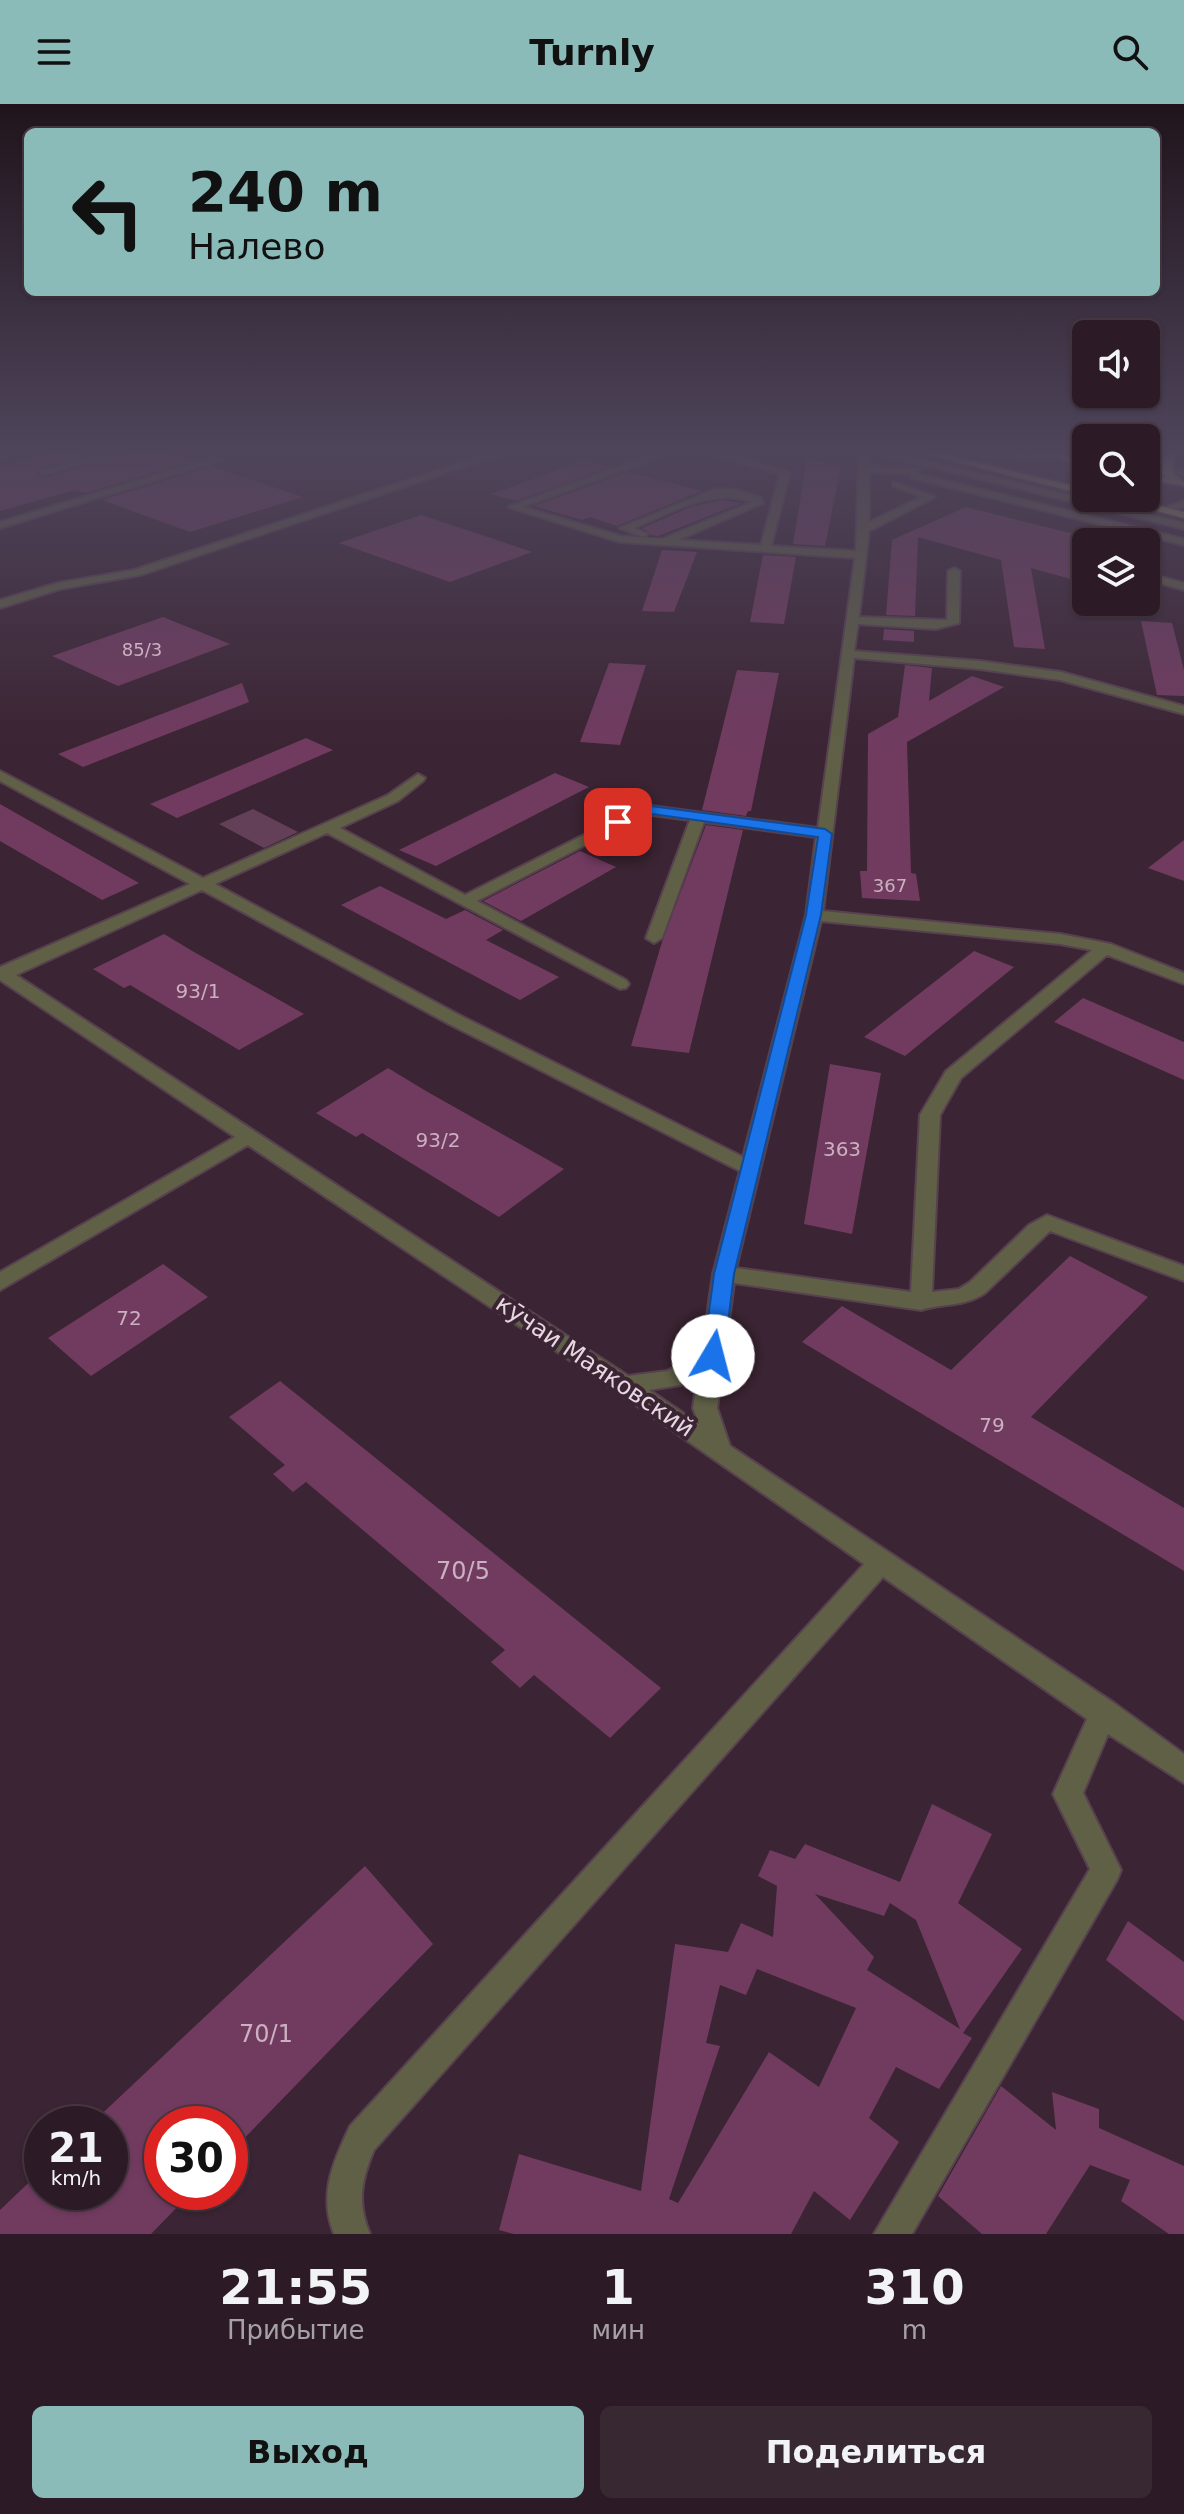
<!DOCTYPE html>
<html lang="ru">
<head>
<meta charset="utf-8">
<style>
  :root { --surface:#2c1b26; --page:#382832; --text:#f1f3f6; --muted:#a6a1a7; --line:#483943; --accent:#8bbbb9 }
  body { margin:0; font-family:"DejaVu Sans",sans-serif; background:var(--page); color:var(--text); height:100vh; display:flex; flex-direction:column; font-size:30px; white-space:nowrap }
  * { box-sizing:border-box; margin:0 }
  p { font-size:26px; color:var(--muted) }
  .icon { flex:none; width:44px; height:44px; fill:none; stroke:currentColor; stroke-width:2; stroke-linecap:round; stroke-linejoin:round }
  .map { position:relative; height:2130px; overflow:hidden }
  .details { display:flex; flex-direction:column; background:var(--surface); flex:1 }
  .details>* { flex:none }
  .guide { position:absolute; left:24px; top:24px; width:1136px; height:168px; border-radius:12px; box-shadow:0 2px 6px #0004,0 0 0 2px var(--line); background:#8bbbb9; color:#111; overflow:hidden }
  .controls { position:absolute; left:1072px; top:216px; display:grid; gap:16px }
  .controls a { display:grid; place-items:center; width:88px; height:88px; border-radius:12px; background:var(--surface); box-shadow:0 2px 6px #0004,0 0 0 2px var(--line); font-size:40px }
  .speed { position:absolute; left:24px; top:2002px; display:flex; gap:16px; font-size:40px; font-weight:700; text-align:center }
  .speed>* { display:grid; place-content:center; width:104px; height:104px; border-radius:50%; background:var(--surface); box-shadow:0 2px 6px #0004,0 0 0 2px var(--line); line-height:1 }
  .speed small { font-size:20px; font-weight:400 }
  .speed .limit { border:12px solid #d22; background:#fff; color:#111 }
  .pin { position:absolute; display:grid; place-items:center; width:68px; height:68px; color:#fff; margin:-34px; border-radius:16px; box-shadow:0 4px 12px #0006 }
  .me { position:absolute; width:88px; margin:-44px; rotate:8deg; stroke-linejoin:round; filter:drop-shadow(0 0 6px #0008) }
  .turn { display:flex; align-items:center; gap:28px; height:168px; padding:0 32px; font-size:36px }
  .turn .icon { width:104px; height:104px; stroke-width:2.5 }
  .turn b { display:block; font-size:56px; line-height:68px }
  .eta { display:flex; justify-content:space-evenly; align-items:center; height:136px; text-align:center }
  .eta b { font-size:48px; font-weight:700; line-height:56px }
  .button { display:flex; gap:16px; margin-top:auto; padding:16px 32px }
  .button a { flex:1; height:92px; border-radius:12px; background:var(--accent); color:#111; font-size:32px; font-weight:700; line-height:92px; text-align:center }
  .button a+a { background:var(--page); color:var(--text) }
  header { display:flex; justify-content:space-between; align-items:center; height:104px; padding:0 32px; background:var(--accent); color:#111; font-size:36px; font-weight:700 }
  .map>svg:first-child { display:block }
  .green { fill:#644058 }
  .building { fill:#713b60; fill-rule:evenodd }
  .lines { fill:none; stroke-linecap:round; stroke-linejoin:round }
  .minor-casing { stroke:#57414f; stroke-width:4 }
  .major-casing { stroke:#57414f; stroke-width:4 }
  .minor { fill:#5f6046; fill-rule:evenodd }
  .major { fill:#91935b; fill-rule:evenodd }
  .route { fill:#1a73e8; stroke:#114b97; stroke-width:2 }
  .labels { text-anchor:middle; stroke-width:8; stroke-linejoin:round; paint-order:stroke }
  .far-number-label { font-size:18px; fill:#cab0c1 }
  .number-label { font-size:20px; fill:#cab0c1 }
  .street-label { font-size:24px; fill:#e7d7e1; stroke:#3b2433 }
  .near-number-label { font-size:24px; fill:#cab0c1 }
</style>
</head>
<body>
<header><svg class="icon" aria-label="menu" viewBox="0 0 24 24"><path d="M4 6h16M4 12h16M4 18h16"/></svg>Turnly<svg class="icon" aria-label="search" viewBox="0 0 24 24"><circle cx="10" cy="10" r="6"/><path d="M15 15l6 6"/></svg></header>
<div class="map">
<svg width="1184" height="2130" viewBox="0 0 1184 2130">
  <rect width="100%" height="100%" fill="#3b2433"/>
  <!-- green -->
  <path class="green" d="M253,705l45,23 -34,16 -45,-24z"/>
  <!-- building -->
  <path class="building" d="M67,345h41l-70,20 -1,6 8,3 93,-29h21l35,12 -109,32 -10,-3 -75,21v-44z
    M807,354l34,9 -16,79 -32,-2z
    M586,356l24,7 -94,34 -25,-7z
    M211,362l92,31 -113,35 -88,-32z
    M628,368l74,19 -85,35 -27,-9 -8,3 -48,-14z
    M722,396l20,3 -84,33 -7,-1 -9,-7 51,-22z
    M966,403l120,30v37l-12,6 -43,-12 14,81 -31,-2 -13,-87 -83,-23 -3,79 -29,-1 6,-75z
    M421,411l67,22 44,15 -82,30 -111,-39z
    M662,446l35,2 -23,60 -32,-1z
    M763,451l33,2 -12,67 -34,-2z
    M163,513l67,27 -112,42 -66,-30z
    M1141,517l31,2 12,47v26l-27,-1z
    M884,525l30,2v11l-31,-2z
    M609,559l37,2 -26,80 -40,-3z
    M905,561l27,3 -3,33 43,-25 32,11 -97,55 4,131 5,1 4,27 -58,-3 -2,-27h7l1,-137 30,-17z
    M737,566l42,3 -28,138h-3l-2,5 -44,-6z
    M242,579l7,19 -166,65 -25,-13z
    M306,634l27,12 -156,68 -27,-14z
    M555,669l34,14 -153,79 -37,-16z
    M0,700l139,79 -37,17 -102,-59z
    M706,721l37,5 -54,223 -58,-7 31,-104z
    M1184,736v41l-36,-13z
    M580,747l36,16 -95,54 -38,-20z
    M380,782l66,33 19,-9 38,20 -17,10 73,37 -39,23 -179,-95z
    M164,830l30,18 110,62 -65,36 -109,-65 -6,3 -31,-19z
    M974,847l40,16 -109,89 -41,-19z
    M1083,894l101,44v38l-130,-58z
    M830,960l51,9 -29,161 -48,-10z
    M388,964l38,23 138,78 -65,48 -137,-84 -6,4 -40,-24z
    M1070,1152l78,41 -117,120 153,91v63l-382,-229 40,-36 109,64z
    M163,1160l45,33 -117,79 -43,-38z
    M280,1277l381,307 -51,50 -76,-63 -14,13 -29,-26 14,-12 -199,-168 -13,10 -20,-18 12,-9 -56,-48z
    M932,1700l60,30 -34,69 64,46 -59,84 9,5 -33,51 -43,-22 -27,51 30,24 -49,78 -36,-29 -23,43h-277l-15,-4 20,-76 122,37 34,-247 53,8 13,-29 32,14 4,-51 -19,-10 12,-26 25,9 10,-15 95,38zM815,1790l69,22 6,-13 26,17 44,109 -93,-59 7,-13zM757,1865l99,39 -37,79 -50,-35 -91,151 -9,-4 51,-153 -14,-3 14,-58 26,10z
    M365,1762l68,78 -203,209v-29h-68v68h30l-41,42h-151v-24l42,-40v22h68v-68h-19z
    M1128,1817l56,41v59l-78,-61z
    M1001,1982l55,44 -4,-38 47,17v19l85,38v68h-15l-48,-33 9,-21 -40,-15 -44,69h-64l-44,-38z"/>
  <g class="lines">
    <!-- minor casing -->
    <g class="minor-casing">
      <path id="minor" d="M14,345h16l-30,10v-6z
        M119,345h16l-91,26 -5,-3z
        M502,345h15l-377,126 -80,14 -60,19v-8l58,-17 76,-13z
        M667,345h14l-158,58 98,29 41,3 90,-37c-41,-15 -79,10 -118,26l14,6 -5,3 -24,-9 97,-39 21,1 24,8 2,5 -85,37 83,5 19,-71 -86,-25h16l80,23 -19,74 85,5 3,-102h19l306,74v6l-315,-77v14l51,3 -3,5 267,65v6l-273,-67v-4l-42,-2v50l53,-25 -29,-11v-4l42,15 -66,34 -10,86 88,3 1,-49 6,-3 6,3 -1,52 -23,6 -78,-5 -4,27 126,10 81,11 123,34v8l-124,-34 -80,-11 -126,-11 -31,253 237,23 51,10 73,29v11l-77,-29 -146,123 -21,37 -8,177 27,-3 11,-7 59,-57 18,-10 137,51v15l-134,-50 -65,62c-21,14 -41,10 -64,17l-187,-27 -17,125 13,38 384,257 70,51v29l-76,-49 -25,59 38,77 -4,10 -205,354h-38l216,-365 -37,-75 34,-75 -204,-142 -509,573c-13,30 -17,54 -4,84h-36c-16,-39 -1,-72 16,-108l514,-562 -248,-173 -368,-246 -248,145v-18l235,-135 -235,-157v-13l190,-83 -190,-103v-10l203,107 185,-83 30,-21 7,4 -2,3 -25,20 -58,27 125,67 178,-90 175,23 37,-270 -235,-16 -112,-35zM645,710l45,6 -44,118 8,5 8,-5 42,-116 112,15 -10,78 -63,242 -282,-141 -246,-132 112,-51 293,156 6,-1 3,-4 -3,-4 -149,-79zM202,786l247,134 291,147 -27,103 -11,78 -35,19 -39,5 -612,-401zM821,817l239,23 32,6 -146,121 -26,44 -9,177 -175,-24zM698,1271l-5,33 6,16 -50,-34 31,-5z
        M806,345l23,3 -5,3z
        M956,345l97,3 5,3 -5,3 -77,-2z
        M213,354l8,2 -221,68v-6z
        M1166,362l18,4v6l-21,-5z
        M1184,397v6l-21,6 -5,-3z
        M1146,469l38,10v7l-38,-11z"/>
    </g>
    <!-- major casing -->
    <g class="major-casing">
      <path id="major" d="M905,345h17l164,40v6z
        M1021,345h18l47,10v6z
        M1166,345h10l-4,23 12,10v4l-38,-7v-6l20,5 -4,-5z
        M1107,394h18l59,14v6z"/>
    </g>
    <!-- minor -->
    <use href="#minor" class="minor"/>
    <!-- major -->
    <use href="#major" class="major"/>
  </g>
  <!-- sky -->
  <linearGradient id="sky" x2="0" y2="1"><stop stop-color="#20141c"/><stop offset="0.54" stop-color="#4f455b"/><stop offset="1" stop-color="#4f455b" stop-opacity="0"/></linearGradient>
  <rect width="1184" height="643" fill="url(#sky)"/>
  <!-- route -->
  <path class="route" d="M643,701l182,24 7,5 -11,81 -87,359 -10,82 -3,6h-15l-3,-6 11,-82 92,-359 12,-78 -173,-24 -22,12 -12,-3z"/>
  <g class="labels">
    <!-- far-number labels -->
    <g class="far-number-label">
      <text x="142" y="552">85/3</text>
      <text x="890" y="788">367</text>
    </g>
    <!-- number labels -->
    <g class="number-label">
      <text x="198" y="894">93/1</text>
      <text x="438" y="1043">93/2</text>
      <text x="842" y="1052">363</text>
      <text x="129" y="1221">72</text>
      <text x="992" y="1328">79</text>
    </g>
    <!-- street labels -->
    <g class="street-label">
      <text transform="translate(595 1262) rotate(34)" y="8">кӯчаи Маяковский</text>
    </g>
    <!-- near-number labels -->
    <g class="near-number-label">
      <text x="463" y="1475">70/5</text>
      <text x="266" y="1938">70/1</text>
    </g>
  </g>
</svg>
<div class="controls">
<a><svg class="icon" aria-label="sound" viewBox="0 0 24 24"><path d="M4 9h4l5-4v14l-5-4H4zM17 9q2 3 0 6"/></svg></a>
<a><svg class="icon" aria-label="search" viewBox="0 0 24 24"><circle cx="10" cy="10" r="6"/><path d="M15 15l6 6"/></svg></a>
<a><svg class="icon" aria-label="layers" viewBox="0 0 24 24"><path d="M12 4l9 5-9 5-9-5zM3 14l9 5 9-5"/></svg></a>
</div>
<div class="speed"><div>21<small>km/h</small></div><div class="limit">30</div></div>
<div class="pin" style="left:618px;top:718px;background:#d93025"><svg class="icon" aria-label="arrive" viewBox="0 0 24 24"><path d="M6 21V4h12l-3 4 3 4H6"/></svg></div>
<svg class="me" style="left:713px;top:1252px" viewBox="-20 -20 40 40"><circle r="19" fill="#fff"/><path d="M0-13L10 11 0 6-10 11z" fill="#1a73e8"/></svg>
<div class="guide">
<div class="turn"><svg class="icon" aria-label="left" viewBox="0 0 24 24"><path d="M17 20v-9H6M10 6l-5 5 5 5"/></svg><div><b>240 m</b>Налево</div></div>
</div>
</div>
<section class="details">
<div class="eta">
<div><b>21:55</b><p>Прибытие</p></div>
<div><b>1</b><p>мин</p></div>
<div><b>310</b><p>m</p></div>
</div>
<div class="button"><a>Выход</a><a>Поделиться</a></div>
</section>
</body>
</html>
